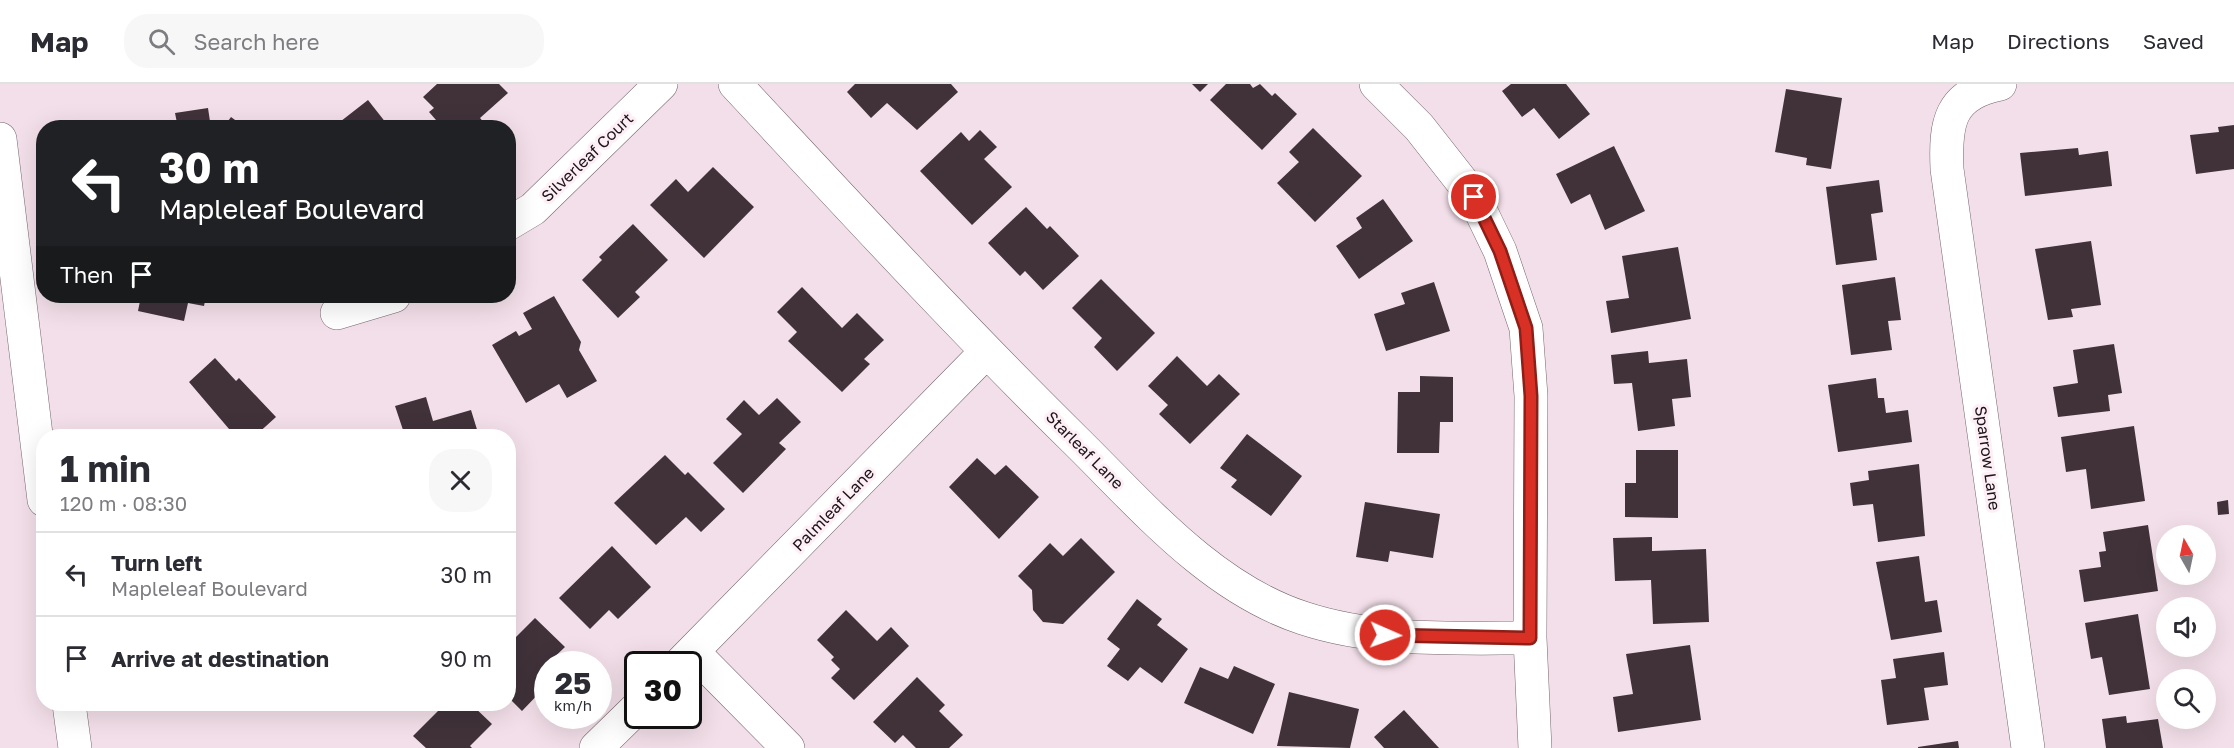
<!DOCTYPE html>
<html lang="en">
<head>
<meta charset="utf-8">
<style>
  :root { --surface:#fff; --page:#f7f7f7; --text:#2b2b33; --muted:#7c7c81; --line:#e1e1e2 }
  body { margin:0; font-family:"Golos Text",sans-serif; background:var(--page); color:var(--text); height:100vh; display:flex; flex-direction:column; font-size:22px; white-space:nowrap }
  * { box-sizing:border-box; margin:0 }
  p { font-size:20px; color:var(--muted) }
  .icon { flex:none; width:33px; height:33px; fill:none; stroke:currentColor; stroke-width:2; stroke-linecap:round; stroke-linejoin:round }
  .map { position:relative; flex:1; overflow:hidden }
  .details { position:absolute; left:36px; top:345px; width:480px; height:282px; display:flex; flex-direction:column; background:var(--surface); border-radius:24px; box-shadow:0 6px 24px #0002 }
  .details>* { flex:none }
  .banner { position:absolute; left:36px; top:36px; width:480px; height:183px; border-radius:24px; box-shadow:0 6px 24px #0002; background:#202124; color:#fff; overflow:hidden }
  .needle { width:39px; rotate:351deg }
  .controls { position:absolute; left:2156px; top:441px; display:grid; gap:12px }
  .controls a { display:grid; place-items:center; width:60px; height:60px; border-radius:50%; background:var(--surface); box-shadow:0 6px 24px #0002; font-size:30px }
  .speed { position:absolute; left:534px; top:567px; display:flex; gap:12px; font-size:30px; font-weight:700; text-align:center }
  .speed>* { display:grid; place-content:center; width:78px; height:78px; border-radius:50%; background:var(--surface); box-shadow:0 6px 24px #0002; line-height:1 }
  .speed small { font-size:15px; font-weight:400 }
  .speed .limit { border:3px solid #111; border-radius:9px; background:#fff; color:#111 }
  .pin { position:absolute; display:grid; place-items:center; width:51px; height:51px; color:#fff; margin:-26px; border:3px solid #fff; border-radius:50%; box-shadow:0 2px 6px #0007 }
  .me { position:absolute; width:66px; margin:-33px; rotate:92deg; stroke-linejoin:round; filter:drop-shadow(0 0 4px #0008) }
  .turn { display:flex; align-items:center; gap:21px; height:126px; padding:0 24px; font-size:27px }
  .turn .icon { width:78px; height:78px; stroke-width:2.5 }
  .turn b { display:block; font-size:42px; line-height:51px }
  .then { display:flex; align-items:center; height:57px; padding:0 24px; background:#0003; gap:12px; font-size:22px }
  .round { display:grid; place-items:center; flex:none; width:63px; height:63px; border-radius:24px; background:var(--page) }
  .head { display:flex; align-items:center; justify-content:space-between; height:102px; padding:0 24px }
  h1 { font-size:36px; font-weight:700; line-height:45px }
  ul { padding:0; list-style:none }
  li { display:flex; align-items:center; gap:18px; height:84px; padding:0 24px; border-top:2px solid var(--line) }
  li div { flex:1 }
  li b { display:block; font-size:22px }
  li em { font-style:normal }
  header { display:flex; align-items:center; gap:36px; box-sizing:border-box; height:84px; padding:0 30px; background:var(--surface); border-bottom:2px solid var(--line) }
  header strong { font-size:28px }
  nav { display:flex; gap:33px; margin-inline-start:auto; font-size:21px }
  .search { width:420px; height:54px; background:var(--page); display:flex; align-items:center; gap:15px; box-sizing:border-box; padding:0 21px; border-radius:24px; color:var(--muted); font-size:22px }
  .map>svg:first-child { display:block }
  .building { fill:#41323a }
  .lines { fill:none; stroke-linecap:round; stroke-linejoin:round }
  .minor-casing { stroke:#76656d; stroke-width:34 }
  .minor { stroke:#fff; stroke-width:33 }
  .route-casing { stroke:#8d1f18; stroke-width:15 }
  .route { stroke:#d93025; stroke-width:10 }
  .labels { text-anchor:middle; stroke-width:6; stroke-linejoin:round; paint-order:stroke }
  .street-label { font-size:16px; fill:#1c1518; stroke:#feeef6 }
</style>
</head>
<body>
<header>
<strong>Map</strong>
<div class="search"><svg class="icon" aria-label="search" viewBox="0 0 24 24"><circle cx="10" cy="10" r="6"/><path d="M15 15l6 6"/></svg>Search here</div>
<nav><a>Map</a><a>Directions</a><a>Saved</a></nav>
</header>
<div class="map">
<svg width="2234" height="664" viewBox="0 0 2234 664">
  <rect width="100%" height="100%" fill="#f3dfe9"/>
  <!-- building -->
  <path class="building" d="M437,0h62l9,9 -28,25 6,7 -3,3h-40l-14,-16 5,-4 -11,-11z
    M855,0h96l7,8 -41,38 -30,-27 -16,15 -24,-26z
    M1192,0h16l-8,8z
    M1226,0h24l3,4 7,-4 12,12 3,-3 22,21 -35,36 -52,-50z
    M1511,0h55l24,30 -31,25 -25,-31 -12,9 -20,-26z
    M1786,5l56,9 -11,71 -25,-4 1,-7 -32,-6z
    M368,16l22,28h-53l-1,-3z
    M208,24l3,20h-33l-3,-15z
    M231,33l15,11h-23z
    M2234,41v44l-38,5 -6,-39 29,-3 -1,-5z
    M1313,44l49,48 -47,46 -38,-39 22,-21 -10,-10z
    M980,46l17,17 -13,12 28,28 -40,38 -52,-54 41,-39 8,9z
    M1614,62l31,65 -40,19 -15,-36 -19,10 -15,-30z
    M2078,64l1,7 29,-4 4,35 -87,10 -5,-43z
    M713,83l41,40 -50,51 -54,-53 26,-26 12,13z
    M1879,96l4,32 -12,2 6,46 -41,5 -10,-78z
    M1383,115l30,42 -54,38 -23,-33 26,-18 -6,-10z
    M1026,123l21,22 3,-3 29,30 -36,34 -18,-19 -5,5 -32,-33z
    M633,140l35,36 -33,32 5,5 -22,21 -36,-38 20,-20 -3,-3z
    M2091,157l10,64 -30,4 2,8 -25,3 -13,-71z
    M1678,163l13,72 -80,14 -5,-32 23,-3 -7,-42z
    M1895,193l6,43 -13,1 4,29 -41,5 -9,-70z
    M1101,195l54,54 -38,38 -23,-24 8,-9 -30,-30z
    M1434,198l16,49 -64,20 -12,-37 31,-10 -4,-11z
    M802,203l40,41 15,-15 27,27 -20,19 6,5 -28,28 -54,-51 9,-9 -20,-20z
    M141,212h65l-2,10 -16,-3 -4,18 -46,-10z
    M554,212l27,46 -2,8 18,31 -30,17 -8,-14 -33,19 -34,-58 24,-14 3,5 13,-7 -9,-16z
    M2114,260l8,49 -14,2 2,16 -52,6 -5,-30 25,-4 -5,-33z
    M1648,267l1,12 38,-4 4,38 -19,2 3,27 -37,5 -6,-48 -18,1 -3,-29z
    M1177,272l30,30 12,-12 21,20 -50,50 -31,-30 9,-9 -20,-19z
    M215,274l21,23 3,-3 37,39 -21,19h-20l-46,-54z
    M1420,292l33,1v45h-13l-1,31h-42l1,-61h22z
    M1876,294l2,20h6l2,15 22,-3 4,32 -74,10 -10,-67z
    M426,313l7,24 38,-11 8,26h-74l-10,-30z
    M777,314l24,24 -22,21 7,6 -43,44 -30,-30 29,-29 -16,-15 18,-19 15,15z
    M2134,342l11,75 -54,8 -5,-40 -20,3 -5,-35z
    M318,346l1,6h-29v-1z
    M1247,350l55,42 -31,40 -40,-29 6,-7 -17,-12z
    M1636,366h42v68l-53,-1v-34h11z
    M665,371l20,20 3,-3 37,37 -24,23 -15,-15 -30,28 -42,-42z
    M977,374l18,17 11,-10 33,32 -40,42 -50,-52z
    M1919,380l6,72 -47,6 -5,-38 -20,2 -3,-23 19,-3 -1,-9z
    M2228,416l1,14 -11,1 -1,-13z
    M1365,418l75,12 -7,44 -43,-7 -2,11 -32,-5z
    M2148,441l10,66 -74,11 -5,-32 22,-3 -2,-15 7,-1 -3,-19z
    M1652,453v14l54,-2 3,73 -56,2 -2,-44 -36,1 -2,-43z
    M1081,454l34,34 -52,52 -20,-2 -10,-12 -1,-20 -14,-14 32,-33 13,13z
    M612,462l39,41 -33,32 -9,-9 -19,19 -31,-31z
    M1919,472l6,46 12,-2 5,32 -51,8 -15,-78z
    M1137,515l25,20 -5,6 31,24 -26,34 -22,-16 -12,14 -21,-15 13,-17 -13,-10z
    M846,526l31,31 14,-14 18,19 -55,54 -23,-22 9,-9 -9,-9 3,-3 -17,-17z
    M2138,530l12,75 -41,6 -7,-38 -11,2 -6,-36z
    M535,534l30,29 -21,20 4,6 -9,8 6,6 -23,24 -14,-14v-52z
    M1690,561l11,75 -83,12 -5,-35 20,-3 -7,-40z
    M1944,568l4,33 -24,3 5,32 -42,5 -6,-45 15,-2 -3,-19z
    M1234,582l41,18 -22,50 -69,-31 16,-36 28,12z
    M917,593l28,28 -6,6 24,24 -14,13h-33l-13,-13 -8,8 -22,-21z
    M1289,608l70,17 -9,39 -73,-2z
    M445,620h26l21,20 -22,22 2,2h-46l-13,-12z
    M1404,626l35,38h-55l-10,-11z
    M2126,632l1,7 31,-4 5,29h-57l-4,-29z
    M1958,657l1,7h-41v-1z"/>
  <g class="lines">
    <!-- minor casing -->
    <g class="minor-casing">
      <path id="minor" d="M735,0c112,120 224,242 341,357 67,66 135,147 227,177 72,24 151,20 227,20
        M1376,0l43,43 55,70 26,54 26,77 5,68 -1,242 5,110
        M2000,0c-51,10 -55,39 -53,85l81,579
        M0,55l44,361
        M508,140l25,-15 128,-125
        M337,229l57,-17
        M693,568l95,96
        M680,580l306,-312
        M69,620l6,44
        M596,664l42,-41"/>
    </g>
    <!-- minor -->
    <use href="#minor" class="minor"/>
  </g>
  <g class="lines">
    <!-- route casing -->
    <g class="route-casing">
      <path id="route" d="M1385,551l145,3 1,-242 -5,-68 -26,-77 -26,-54"/>
    </g>
    <!-- route -->
    <use href="#route" class="route"/>
  </g>
  <g class="labels">
    <!-- street labels -->
    <g class="street-label">
      <text transform="translate(587 73) rotate(-44)" y="6">Silverleaf Court</text>
      <text transform="translate(1085 366) rotate(45)" y="6">Starleaf Lane</text>
      <text transform="translate(1988 374) rotate(82)" y="6">Sparrow Lane</text>
      <text transform="translate(833 425) rotate(-46)" y="6">Palmleaf Lane</text>
    </g>
  </g>
</svg>
<div class="controls">
<a><svg class="needle" viewBox="-14 -14 28 28"><path d="M0-13l5 13h-10z" fill="#e53935"/><path d="M0 13l5-13h-10z" fill="#7c7c81"/></svg></a>
<a><svg class="icon" aria-label="sound" viewBox="0 0 24 24"><path d="M4 9h4l5-4v14l-5-4H4zM17 9q2 3 0 6"/></svg></a>
<a><svg class="icon" aria-label="search" viewBox="0 0 24 24"><circle cx="10" cy="10" r="6"/><path d="M15 15l6 6"/></svg></a>
</div>
<div class="speed"><div>25<small>km/h</small></div><div class="limit">30</div></div>
<div class="pin" style="left:1474px;top:113px;background:#d93025"><svg class="icon" aria-label="arrive" viewBox="0 0 24 24"><path d="M6 21V4h12l-3 4 3 4H6"/></svg></div>
<svg class="me" style="left:1385px;top:551px" viewBox="-20 -20 40 40"><circle r="17" fill="#d93025" stroke="#fff" stroke-width="3"/><path d="M0-11L8 9 0 5-8 9z" fill="#fff"/></svg>
<div class="banner">
<div class="turn"><svg class="icon" aria-label="left" viewBox="0 0 24 24"><path d="M17 20v-9H6M10 6l-5 5 5 5"/></svg><div><b>30 m</b>Mapleleaf Boulevard</div></div>
<div class="then">Then<svg class="icon" aria-label="arrive" viewBox="0 0 24 24"><path d="M6 21V4h12l-3 4 3 4H6"/></svg></div>
</div>
<section class="details">
<div class="head"><div><h1>1 min</h1><p>120 m · 08:30</p></div><a class="round"><svg class="icon" aria-label="close" viewBox="0 0 24 24"><path d="M6 6l12 12M18 6L6 18"/></svg></a></div>
<ul>
<li><svg class="icon" aria-label="left" viewBox="0 0 24 24"><path d="M17 20v-9H6M10 6l-5 5 5 5"/></svg><div><b>Turn left</b><p>Mapleleaf Boulevard</p></div><em>30 m</em></li>
<li><svg class="icon" aria-label="arrive" viewBox="0 0 24 24"><path d="M6 21V4h12l-3 4 3 4H6"/></svg><div><b>Arrive at destination</b></div><em>90 m</em></li>
</ul>
</section>
</div>
</body>
</html>
